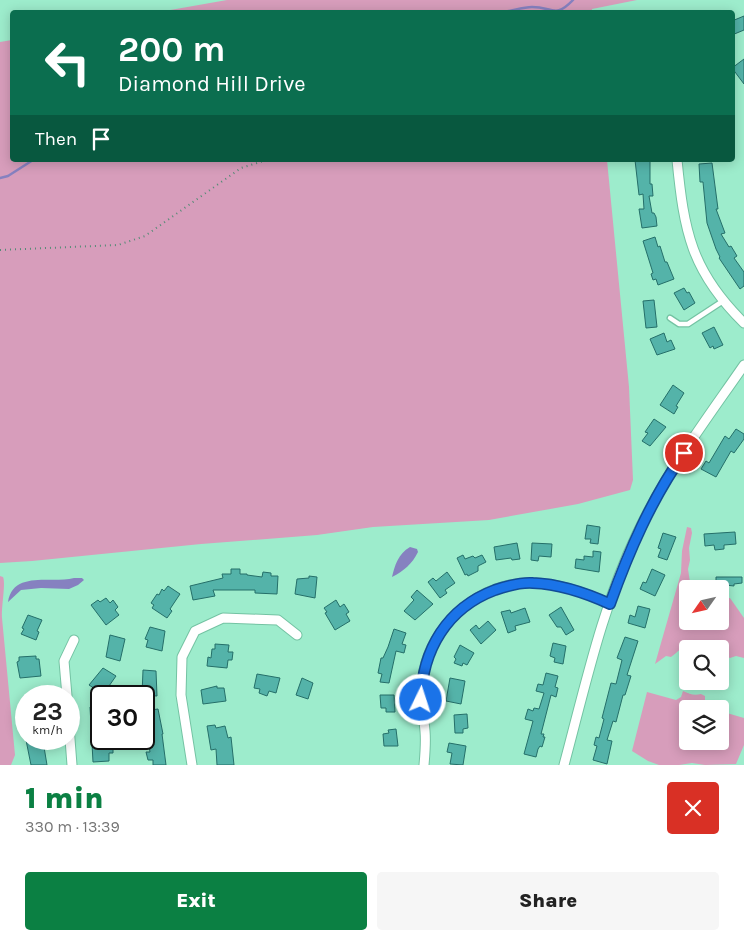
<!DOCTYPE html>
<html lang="en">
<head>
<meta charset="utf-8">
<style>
  :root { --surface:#fff; --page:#f6f6f6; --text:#222; --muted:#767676; --accent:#0b8043 }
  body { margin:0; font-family:Karla,sans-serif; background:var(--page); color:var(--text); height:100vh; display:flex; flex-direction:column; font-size:19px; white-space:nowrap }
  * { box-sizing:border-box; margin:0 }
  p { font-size:16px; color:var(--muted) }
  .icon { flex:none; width:28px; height:28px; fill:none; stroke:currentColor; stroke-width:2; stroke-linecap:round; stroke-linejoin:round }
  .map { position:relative; height:765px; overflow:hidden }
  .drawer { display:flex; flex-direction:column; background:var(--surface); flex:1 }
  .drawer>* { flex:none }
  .banner { position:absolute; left:10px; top:10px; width:725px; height:152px; border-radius:5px; box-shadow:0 2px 12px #0003; background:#0b6e4f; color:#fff; overflow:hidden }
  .needle { width:32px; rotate:236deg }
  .buttons { position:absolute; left:679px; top:580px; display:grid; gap:10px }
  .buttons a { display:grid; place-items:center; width:50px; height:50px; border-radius:5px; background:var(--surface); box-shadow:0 2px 12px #0003; font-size:25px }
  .speed { position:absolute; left:15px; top:685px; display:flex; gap:10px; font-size:25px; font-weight:700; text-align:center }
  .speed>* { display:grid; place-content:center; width:65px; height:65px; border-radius:50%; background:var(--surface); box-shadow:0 2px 12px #0003; line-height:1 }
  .speed small { font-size:12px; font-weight:400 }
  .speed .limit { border:2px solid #111; border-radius:8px; background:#fff; color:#111 }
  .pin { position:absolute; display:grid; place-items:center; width:42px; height:42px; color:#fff; margin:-21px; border:2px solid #fff; border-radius:50%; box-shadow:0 1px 5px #0007 }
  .me { position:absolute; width:55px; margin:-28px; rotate:4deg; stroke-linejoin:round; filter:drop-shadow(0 0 4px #0008) }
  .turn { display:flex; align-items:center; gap:18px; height:105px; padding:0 25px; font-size:22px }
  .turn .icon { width:65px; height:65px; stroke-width:2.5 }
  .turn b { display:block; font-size:35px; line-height:42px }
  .then { display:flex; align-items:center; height:48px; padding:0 25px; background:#0003; gap:10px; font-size:19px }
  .round { display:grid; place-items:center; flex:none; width:52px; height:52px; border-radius:5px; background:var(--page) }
  .headline { display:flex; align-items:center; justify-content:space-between; height:85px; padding:0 25px }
  h1 { font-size:30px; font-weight:800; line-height:38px; color:var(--accent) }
  .cta { display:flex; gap:10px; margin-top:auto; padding:10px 25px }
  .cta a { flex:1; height:58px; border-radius:5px; background:var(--accent); color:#fff; font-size:20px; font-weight:800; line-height:58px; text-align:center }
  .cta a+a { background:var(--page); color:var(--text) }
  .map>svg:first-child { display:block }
  .green { fill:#d79dbb }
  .water { fill:#8681c0 }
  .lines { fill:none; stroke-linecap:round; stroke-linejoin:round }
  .stream { stroke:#8681c0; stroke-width:2.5 }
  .building { fill:#54b3a9; stroke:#256f69 }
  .lane-casing { stroke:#74c3a3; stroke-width:7 }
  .street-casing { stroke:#74c3a3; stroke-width:11 }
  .path { stroke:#538b75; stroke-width:2; stroke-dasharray:1 4; stroke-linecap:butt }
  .lane { stroke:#fff; stroke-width:4.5 }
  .street { stroke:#fff; stroke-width:9 }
  .route-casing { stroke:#114b97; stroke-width:12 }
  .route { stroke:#1a73e8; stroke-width:9 }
</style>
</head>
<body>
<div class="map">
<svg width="744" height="765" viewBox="0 0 744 765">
  <rect width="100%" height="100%" fill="#9deccc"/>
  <!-- green -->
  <path class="green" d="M227,0h410l-45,9v3h-433z
    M12,40v120h595l22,227 4,93 -3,10 -52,14 -89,16 -116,7 -56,8 -116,9 -169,17 -32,2v-521z
    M687,527l4,1 1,5 -3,15 1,12 -2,9 3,20h-3v32h32v-28l6,5h4l14,20v40l-8,-2 -6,2 -10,-4v-5h-26l-1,-3c-10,-2 -15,6 -22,11l-5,-1 -11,8 26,-91 1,-22z
    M0,576l3,1c3,6 -2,31 -1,41l13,137 -4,10h-11z
    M683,691c7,3 11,5 18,3l4,2v5l4,6 5,2h-26v32h32v-30l24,7v27l-8,19 -31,1 -13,-2 -13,2h-20l-11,-4 -16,-10 15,-59 29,8 5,-3z"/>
  <!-- water -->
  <path class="water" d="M410,547l7,2 1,3c-6,12 -14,19 -26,25 3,-12 6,-23 18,-30z
    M74,578h8l2,2 -6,5 -9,4 -28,-1 -20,2 -13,12c5,-32 44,-18 66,-24z"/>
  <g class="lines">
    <!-- stream -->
    <path class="stream" d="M503,12c9,-1 20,-5 29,-5 21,0 23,12 41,-7
      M0,178l8,-2 25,-16"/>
  </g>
  <!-- building -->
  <path class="building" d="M744,16v14l-12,5v-14z
    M744,59v25l-12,-16z
    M635,160h15v24h2l1,12h-4l3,17h2l2,4 1,9 -15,2 -3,-19h5l-1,-15 -4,1z
    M712,163l6,46h-2l9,24 -4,1 8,13 2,-1 6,10 -3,2 10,14v14l-4,3 -21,-31 1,-1 -4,-8 -9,-26 -4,-41h-3l-1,-18z
    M655,237l3,10 2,-1 5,16h2l7,17 -16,6 -2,-6 -3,1 -2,-6 2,-1 -10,-32z
    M684,288l3,5 2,-1 6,11 -11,7 -10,-17z
    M654,300l3,27 -11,1 -3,-27z
    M714,327l9,18 -9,4 -1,-3 -3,2 -8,-15z
    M664,333l3,9 4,-2 4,9 -18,6 -7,-16z
    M673,385l11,8 -8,13 2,1 -4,7 -14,-9z
    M654,419l12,8 -16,19 -8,-5 6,-8 -3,-1z
    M736,429l8,5v5l-10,14 -3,-2 -15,26 -15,-8 5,-8 3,2 16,-27 4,3z
    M587,525l13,2 -2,17 -8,-1 1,-4h-6z
    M735,532l1,12 -12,1v4l-9,1 -1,-5 -9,1 -1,-12z
    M663,533l13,4 -9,23 -9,-3 3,-8 -3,-1z
    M517,543l3,16 -8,1 -1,-2 -15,2 -2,-13z
    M532,543l20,1 -1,13 -12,-1 -1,5 -7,-1z
    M593,551l8,1 -2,20 -24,-4 1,-9 8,1v-4l9,1z
    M463,555l2,4 8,-3 2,2 7,-3 4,7 -8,4v5l-10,5 -1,-2 -2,1 -8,-17z
    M231,569h9v5h7v1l15,2 1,-5 8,1v3h7l-1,18 -22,-1v-3h-42l2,6 -22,4 -3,-14 33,-8 -1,-4h9z
    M652,569l13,6 -10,21 -15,-7 3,-7 3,1z
    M447,572l8,11 -10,7 2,3 -7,5 -12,-16 5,-4 3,3z
    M309,576l8,1 -2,21 -20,-4 2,-15 12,-1z
    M716,577h26v6l-8,1v2l-18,-2z
    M168,586l12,8 -10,15 2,2 -5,7 -15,-10 2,-3 -3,-2 6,-9 2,1 3,-6 2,2z
    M417,590l16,14 -18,16 -11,-9 10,-11 -3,-3z
    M106,598l4,5 3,-3 5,7 -3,3 4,5 -13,10 -15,-20 7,-5 2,2z
    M336,600l4,7 4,-3 5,8 -3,2 4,7 -15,9 -10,-17 2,-1 -3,-4z
    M638,606l12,3 -5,19 -17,-5 2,-8 5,2z
    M561,607l13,23 -8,5 -5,-8h-4l-8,-12z
    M525,608l5,14 -15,4 1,4 -8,3 -7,-21 9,-2 1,3z
    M28,615l14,5 -5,11 2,1 -3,8 -15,-6 3,-5 -2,-1z
    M488,621l8,9 -15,14 -11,-14 6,-5 3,4z
    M150,627l15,4 -3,20 -16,-4 2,-7 -3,-1z
    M394,629l12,4 -4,11 4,1 -2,8 -8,-2 -7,32 -9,-1 2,-8 -4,-1 3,-15h2l5,-11z
    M110,635l15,4 -5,22 -14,-4z
    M625,637l13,4 -11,34 4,1 -6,19h-2l-7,27 -3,-1 -6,19 5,1 -5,23 -14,-4 4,-14 -3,-1 2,-8 3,1 5,-19 -2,-1 9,-35 5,1 6,-24 -5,-2z
    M553,643l13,3 -3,18 -9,-2 1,-4 -5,-2z
    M215,644l14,1 -1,7h5l-1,8h-4l-1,8 -20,-2 1,-9 3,1 1,-9h3z
    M460,645l14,8 -7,12 -4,-2 -1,3 -8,-3 2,-4 -2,-2z
    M36,656v3h3l2,17 -21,2 -3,-16 2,-1v-4z
    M103,668l13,8 -7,10 2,2 -5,8 -17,-11z
    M143,670l13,1 1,25 -15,-1z
    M546,673l12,3 -3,11 3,1 -2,9 -5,-2 -10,39h3l-1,3h2l-3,10 -2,-1 -2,3 -2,8 -12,-3 9,-33 -8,-2 3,-10 5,2 1,-3 5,1 5,-16 -8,-2 2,-7 5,1z
    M257,674l23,4 -4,15 -7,-2 -2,5 -8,-3 1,-4 -6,-1z
    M302,678l11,5 -5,16 -12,-4z
    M450,678l15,3 -4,23 -15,-3z
    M217,686v2h7l2,13 -23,3 -2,-14z
    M380,695h14l1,17h-9v-4h-5z
    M101,706v33h7v6h5v8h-4v8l-16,1 -3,-55z
    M158,709l5,25h-1l4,31h-13v-5h-5l-2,-8h4l-4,-24 -2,1v-18z
    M467,714l1,14 -5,1v4h-8l-1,-18z
    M215,725l1,3 9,-2 3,12 3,-1 3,28h-17l-1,-16 -5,1 -4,-24z
    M396,729l2,17h-14l-1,-12 6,-1 -1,-3z
    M29,739h18l1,8h-4l3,18h-16l-5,-25z
    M449,743l17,3 -3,19 -13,-1 2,-11 -5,-1z"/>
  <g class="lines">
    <!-- lane casing -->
    <g class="lane-casing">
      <path id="lane" d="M670,318l9,6h9l35,-23"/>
    </g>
    <!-- street casing -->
    <g class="street-casing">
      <path id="street" d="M677,160c7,71 14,111 67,163
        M67,696l-3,-35 10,-21
        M69,726l3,39
        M192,765l-11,-70 1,-38 13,-26 28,-13 55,2 19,15
        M424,765c1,-11 2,-23 1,-34 -2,-21 -6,-40 -1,-61 10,-48 59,-89 108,-87 27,0 54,10 78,21
        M564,765c21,-78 38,-158 73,-231 28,-60 69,-114 107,-169"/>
    </g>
    <!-- path -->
    <path class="path" d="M0,250l118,-5 27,-9 96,-68 26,-8"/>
    <!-- lane -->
    <use href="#lane" class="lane"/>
    <!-- street -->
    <use href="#street" class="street"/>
  </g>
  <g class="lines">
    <!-- route casing -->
    <g class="route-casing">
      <path id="route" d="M421,700c1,-50 26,-92 74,-110 12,-4 25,-8 38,-7 26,1 53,10 77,21 19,-53 41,-104 74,-151"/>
    </g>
    <!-- route -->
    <use href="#route" class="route"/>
  </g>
</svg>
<div class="buttons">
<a><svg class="needle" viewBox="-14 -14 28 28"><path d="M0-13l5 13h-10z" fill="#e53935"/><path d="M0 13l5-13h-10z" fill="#767676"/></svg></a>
<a><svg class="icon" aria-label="search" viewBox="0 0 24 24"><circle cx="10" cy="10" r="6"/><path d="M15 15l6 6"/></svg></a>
<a><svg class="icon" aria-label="layers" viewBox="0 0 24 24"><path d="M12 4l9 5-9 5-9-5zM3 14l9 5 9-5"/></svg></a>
</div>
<div class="speed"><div>23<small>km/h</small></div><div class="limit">30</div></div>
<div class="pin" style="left:684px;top:453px;background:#d93025"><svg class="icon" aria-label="arrive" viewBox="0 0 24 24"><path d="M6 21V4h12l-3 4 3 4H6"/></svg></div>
<svg class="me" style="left:421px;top:700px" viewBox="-20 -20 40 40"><circle r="17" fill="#1a73e8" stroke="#fff" stroke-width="3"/><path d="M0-11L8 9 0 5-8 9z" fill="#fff"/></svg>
<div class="banner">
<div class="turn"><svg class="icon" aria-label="left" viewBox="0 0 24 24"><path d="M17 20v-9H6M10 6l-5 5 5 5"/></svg><div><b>200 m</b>Diamond Hill Drive</div></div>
<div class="then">Then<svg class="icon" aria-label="arrive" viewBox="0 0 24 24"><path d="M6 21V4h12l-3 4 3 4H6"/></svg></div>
</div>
</div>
<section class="drawer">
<div class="headline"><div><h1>1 min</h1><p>330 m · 13:39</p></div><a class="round" style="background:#d93025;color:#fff"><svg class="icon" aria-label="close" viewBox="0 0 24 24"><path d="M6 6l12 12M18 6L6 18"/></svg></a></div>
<div class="cta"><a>Exit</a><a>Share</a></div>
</section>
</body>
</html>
